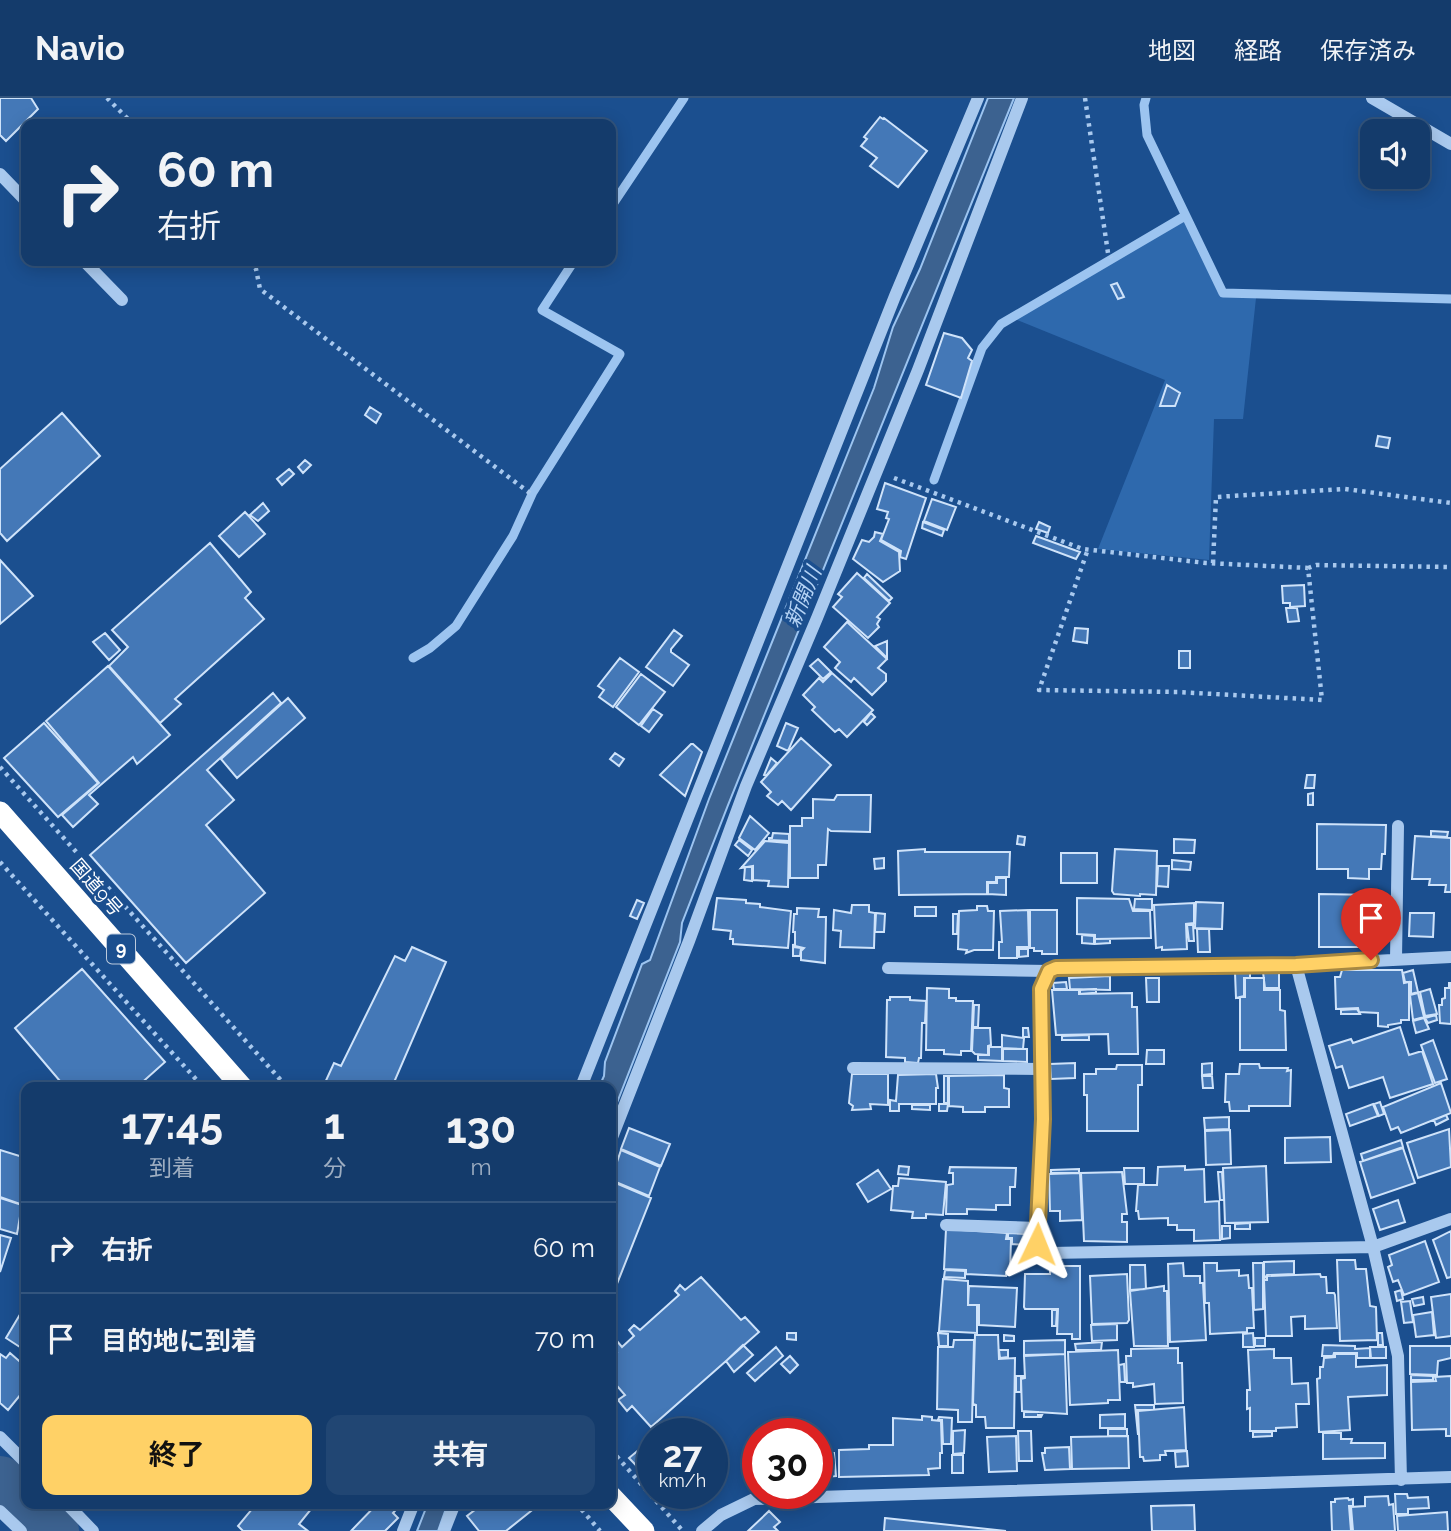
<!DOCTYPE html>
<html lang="ja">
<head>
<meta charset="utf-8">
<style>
  :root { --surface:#143b6b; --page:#214673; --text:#f1f3f6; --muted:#9dadc1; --line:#33557e; --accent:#ffd166 }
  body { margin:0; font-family:Raleway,"Noto Sans JP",sans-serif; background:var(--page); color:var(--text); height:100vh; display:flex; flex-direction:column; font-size:26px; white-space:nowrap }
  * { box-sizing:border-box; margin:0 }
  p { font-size:23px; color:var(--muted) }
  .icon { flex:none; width:38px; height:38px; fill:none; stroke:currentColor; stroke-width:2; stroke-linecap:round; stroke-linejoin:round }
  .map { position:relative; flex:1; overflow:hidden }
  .drawer { position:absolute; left:21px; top:984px; width:595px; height:427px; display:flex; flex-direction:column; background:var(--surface); border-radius:14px; box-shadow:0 4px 18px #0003,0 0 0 2px var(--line) }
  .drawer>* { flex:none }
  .hud { position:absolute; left:21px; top:21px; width:595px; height:147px; border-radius:14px; box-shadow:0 4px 18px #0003,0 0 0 2px var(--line); background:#143b6b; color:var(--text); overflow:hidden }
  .controls { position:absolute; left:1360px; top:21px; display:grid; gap:14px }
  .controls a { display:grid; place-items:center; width:70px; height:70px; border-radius:14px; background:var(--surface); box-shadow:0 4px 18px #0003,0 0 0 2px var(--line); font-size:35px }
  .speed { position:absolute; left:637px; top:1320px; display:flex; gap:14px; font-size:35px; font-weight:700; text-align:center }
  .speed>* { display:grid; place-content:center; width:91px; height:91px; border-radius:50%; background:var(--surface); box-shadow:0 4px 18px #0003,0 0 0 2px var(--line); line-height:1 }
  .speed small { font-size:18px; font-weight:400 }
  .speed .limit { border:10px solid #d22; background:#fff; color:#111 }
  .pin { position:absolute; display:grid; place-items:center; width:60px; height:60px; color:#fff; margin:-72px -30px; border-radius:50% 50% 50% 0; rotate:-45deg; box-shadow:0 0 7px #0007 }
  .pin .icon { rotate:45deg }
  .me { position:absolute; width:77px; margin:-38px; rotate:2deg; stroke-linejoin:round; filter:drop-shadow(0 0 5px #0008) }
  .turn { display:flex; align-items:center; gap:24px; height:147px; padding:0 21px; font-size:32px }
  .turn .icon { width:91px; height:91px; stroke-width:2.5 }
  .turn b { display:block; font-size:49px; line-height:60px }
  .eta { display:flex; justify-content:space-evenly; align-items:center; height:119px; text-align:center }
  .eta b { font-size:42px; font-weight:700; line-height:49px }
  .cta { display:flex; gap:14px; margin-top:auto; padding:14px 21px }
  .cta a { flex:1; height:80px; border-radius:14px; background:var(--accent); color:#111; font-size:28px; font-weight:700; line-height:80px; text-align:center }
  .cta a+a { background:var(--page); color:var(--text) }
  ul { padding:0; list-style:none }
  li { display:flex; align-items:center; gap:21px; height:91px; padding:0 21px; border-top:2px solid var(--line) }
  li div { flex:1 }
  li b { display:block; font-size:26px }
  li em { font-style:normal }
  header { display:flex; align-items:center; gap:42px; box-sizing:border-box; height:98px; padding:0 35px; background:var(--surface); border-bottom:2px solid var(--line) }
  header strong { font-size:33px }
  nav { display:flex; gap:38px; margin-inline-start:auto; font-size:24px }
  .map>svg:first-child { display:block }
  .green { fill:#2e69ad }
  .water { fill:#3c6290; stroke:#9cc4f0; stroke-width:2 }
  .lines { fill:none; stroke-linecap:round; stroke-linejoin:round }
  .stream { stroke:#9cc4f0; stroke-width:9 }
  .river { stroke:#3c6290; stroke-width:52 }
  .building { fill:#4478b7; stroke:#cfe3fa; stroke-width:2 }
  .path { stroke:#a9c9ee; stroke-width:4.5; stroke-dasharray:3.5 5; stroke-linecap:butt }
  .minor { stroke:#a9c9ee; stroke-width:12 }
  .highway { stroke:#fff; stroke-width:21 }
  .route-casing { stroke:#a68842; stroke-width:18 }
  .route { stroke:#ffd166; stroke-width:12 }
  .labels { text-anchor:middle; stroke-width:7; stroke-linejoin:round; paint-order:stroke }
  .shield { fill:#1b4f8f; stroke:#bbcadd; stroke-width:2 }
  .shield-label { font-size:18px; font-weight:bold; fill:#fff }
  .street-label { font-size:19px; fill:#fff; stroke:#1b4f8f }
  .water-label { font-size:21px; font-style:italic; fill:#b5d3f5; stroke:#1b4f8f }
</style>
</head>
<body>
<header>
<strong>Navio</strong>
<nav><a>地図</a><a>経路</a><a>保存済み</a></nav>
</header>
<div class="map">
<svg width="1451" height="1433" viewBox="0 0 1451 1433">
  <rect width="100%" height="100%" fill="#1b4f8f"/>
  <!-- green -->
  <path class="green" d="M1184,122l37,76 35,2 -13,121h-29l-5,141 -111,-11 67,-169 -150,-61z"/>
  <!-- water -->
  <path class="water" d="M988,0h26l-286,707 -46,118 -2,19 -69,176v-31h-12l5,-11 1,-14 37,-98 8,-4 59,-161 165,-411 19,-61 27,-58z
    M428,1405h20l-10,28h-21z"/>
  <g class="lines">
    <!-- stream -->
    <path class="stream" d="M1146,0l-2,7 3,30 76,158 228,6
      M611,109l73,-109
      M934,382l48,-132 19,-24 184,-108
      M413,560l17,-10 26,-22 57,-90 20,-44 87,-138 -78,-44 32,-49"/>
    <!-- river -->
    <path class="river" d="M0,1384l53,49"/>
  </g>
  <!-- building -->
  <path class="building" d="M0,0h31l7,11 -32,32 -6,-6z
    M880,19l3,2 1,-1 43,33 -29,36 -28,-21 7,-8 -16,-12 6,-7 -3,-2z
    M1117,185l7,14 -6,2 -7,-14z
    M944,235l18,5 10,12 -4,8 4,3 -11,37 -35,-13z
    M1167,287l13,8 -5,13h-15z
    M370,309l11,7 -5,9 -11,-8z
    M62,315l38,43 -93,85 -7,-8v-64z
    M1378,338l12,2 -2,10 -12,-2z
    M305,362l6,5 -8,8 -5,-6z
    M289,371l5,5 -12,11 -5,-6z
    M885,385l41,15 -20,61 -6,-2 1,-6 -20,-11 8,-21 -3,-1 2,-6 -11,-3z
    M932,401l24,8 -9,23 -23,-9z
    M263,405l6,8 -11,10 -8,-6z
    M245,414l20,22 -26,23 -20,-21z
    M923,424l21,8 -2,6 -20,-8z
    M1039,424l11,5 -2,6 -12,-4z
    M875,434l8,2 -3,7 19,11 1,19 -17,11 -30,-23 9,-19 7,2 5,-5z
    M1036,438l44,16 -4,7 -43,-16z
    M210,445l41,49 -6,6 19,21 -89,80 6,5 -21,19 -51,-57 19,-19 -16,-17z
    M0,462l33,36 -33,28z
    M857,475l33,30 -13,14 3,2 -3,5 2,3 -11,11 -35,-31 9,-10 -4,-3z
    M867,476l25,24 -3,3 -25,-23z
    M1304,487l1,21 -15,1v-4h-7l-1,-17z
    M1286,510h11l2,13 -11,1z
    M847,524l40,37 -9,9 8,6v7l-14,14 -18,-17 -3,4 -16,-14 5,-6 -16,-15z
    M1075,530l13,1 -1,14 -14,-2z
    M674,532l8,6 -11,13v3l18,13 -16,21 -27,-19z
    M105,535l15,17 -11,10 -16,-18z
    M887,543v17l-12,-12z
    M1179,553h11v17h-11z
    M620,560l19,14 -26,35 -14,-10 5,-7 -6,-4z
    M818,561l13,13 -8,7 -13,-13z
    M108,568l62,69 -33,29 -4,-7 -44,38 9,9 -25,23 -11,-12 37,-32 -53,-62z
    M832,575l41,37 -26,27 -8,-8 -4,3 -23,-22 3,-3 -12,-12 16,-17 4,4z
    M641,576l24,18 -26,33 -23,-18z
    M273,595l8,10 -74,67 27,30 -28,25 59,68 -79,70 -96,-108z
    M288,600l17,20 -68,60 -16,-19z
    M653,611l9,6 -13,17 -8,-6z
    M871,615l4,4 -8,8 -3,-3z
    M44,625l54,60 -40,34 -54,-59z
    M786,625l12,5 -10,23 -11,-5z
    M801,640l30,27 -40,45 -9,-9 -4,4 -11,-9 4,-4 -10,-10z
    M691,646h2l9,8 -17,44 -25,-21z
    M615,655l9,6 -5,7 -9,-7z
    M771,660l6,5 -11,13 -2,-1z
    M1307,677h8l-1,13h-9z
    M1313,695v12h-5v-11z
    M837,697h34l-1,37 -39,-1 -3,-2 -2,36h-8v13h-28v-52h12v-8h11v-19l21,1z
    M750,718l19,17 -14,17 -16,-12z
    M1317,726l69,1 -1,29h-3l-1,15h-12v10l-21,-1v-9h-31z
    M1431,733l17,1 -1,5 -16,-1z
    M773,735l16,1v7l-20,-1v-2h3z
    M1018,738l7,1 -1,8 -7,-1z
    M1415,738l36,2v54h-6l1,-7h-17l1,-6h-18z
    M1174,741l21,1 -1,13h-20z
    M739,742l13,10 -4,6 -13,-11z
    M765,743l24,2 -1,44 -20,-1 1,-5 -16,-1v-14l-12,2z
    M925,751v3h85l-1,25h-13v5h-9v12l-88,1 -1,-44z
    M1115,751l42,2 -1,44 -16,-1v2l-26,-2 -2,-3z
    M1061,755h36v30h-36z
    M884,760v10l-9,1 -1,-10z
    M1172,762l19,2 -1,8 -18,-1z
    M1158,768h11l-1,21 -11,-1z
    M745,769h7v14l-8,-1z
    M997,780h9v17l-18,-1v-11h9z
    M1319,796l57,1v22l-12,-1 -1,31h-44z
    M717,800l29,2v3l14,1v3l31,4 -3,37 -55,-4v-5h-3l1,-8 -18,-2z
    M1077,800l52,1 4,12h17l1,27 -56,1v-4l-18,-1z
    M1135,801h17v11l-18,-1z
    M637,802l7,3 -7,16 -7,-3z
    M1196,804l27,1 -1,26 -27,-1z
    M1194,805v20l-8,1 1,25 -25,1v-3l-6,1 -2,-43z
    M852,807h17v7l6,1 -1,35 -34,-1 1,-16 -8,-1 1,-20 17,3z
    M977,808h10l1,5h6l-1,39h-19l-8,3 1,-3 -9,-1 1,-38 18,-1z
    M915,809h21v9h-21z
    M797,810l22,1 -1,8h8l-1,46 -24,-3v-9l3,-3 -9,-2v-14h-2l1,-18h3z
    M1028,812l1,37h-12v11h-18v-16h3l-2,-31z
    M1030,812h27v44h-15v-3h-8v-3h-4z
    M876,815l9,1 -1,18h-9z
    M1410,815h24l-1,24 -24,-1z
    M953,816h5l-1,20h-4z
    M1187,827h6l1,16h-5z
    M1197,831h12l1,23h-12z
    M1082,837l12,1v8l-12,-1z
    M1095,841h15v4l-15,1z
    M793,846l1,3 7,1 -1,8h-7z
    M412,849l34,15 -54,125h-69l11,-24 7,3 54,-110 10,5z
    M1019,851h9v7l-9,1z
    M82,871l83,93 -28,25h-72l-50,-59z
    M1342,872h60l2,13 5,-1v38h-8v3l-13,2v2l-10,-1v-13l-19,-1 -1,-4 -22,1 -1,-32h5z
    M1413,872l5,22 -7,2v-12h-6l-2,-9z
    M1250,874v6h-6v18l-8,2 -1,-25z
    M1263,874h16v16h-14z
    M1110,878v14l-40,-1 -1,-11z
    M1146,880h13v24h-12z
    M1245,880h19v12h16v20l5,1 1,39h-46v-53h5z
    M1066,884l1,7h-13l-1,-6z
    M1449,885h2v41l-11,-1 -1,-18h3v-6l3,-1v-10h4z
    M927,890l22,1v9h7v3h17l-2,50h-10v4l-17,-1v-4h-18z
    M1096,891v4l-16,1v-4z
    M1430,891l7,25 -12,2 -5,-24z
    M1052,892h27v4l53,-1v14h5l1,47h-29l-1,-20 -52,1z
    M1418,895l6,24 -11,3 -3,-25z
    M890,899h20v3l16,1 -1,22h-3l-1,35h-2l-1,5 -13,-1v-4l-19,-1 1,-57h3z
    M974,907h5l-1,22h-5z
    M1357,911l3,5h-19v-4z
    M1436,917l1,5 -9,3 -3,-5z
    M1424,920l5,11 -13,4 -3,-12z
    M1400,929l9,28 13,-4 11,33 -43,14 -7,-21 -34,11 -7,-22 -6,2 -7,-22 22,-7 2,4z
    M973,930h17l1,17 -3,1v9l-13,-1 -3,-3z
    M1023,930h5l1,9h-6z
    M1002,937l22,3 -1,11 -21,-1v13l-24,-1v-5h11v-8h13z
    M1089,937v5h-27v-4z
    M1433,942l14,39 -12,4 -14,-38z
    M1003,951h24v13l-24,-1z
    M1147,952h17v14h-18z
    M1075,965v15l-24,1 -1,-15z
    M1212,965v11l-10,1v-11z
    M1240,966h19l1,4h28l-1,3 4,-1 -1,36h-41v5h-19l-1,-9h-4l1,-28h13z
    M1117,967h25v20h-4v46h-51v-36h-3v-21h12v-5h20z
    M852,976h36v31l-18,-1 1,5 -19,1 1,-4 -4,-3z
    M936,976l2,14h-2v16h-37v7h-9v-11l6,1 2,-26z
    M1004,977v13l5,1v18h-24v5h-22v-5l-14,-1v-30z
    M944,978h4v27h-4z
    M1202,978h10l1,12h-10z
    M1441,985l10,30 -50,20 -3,-6 -7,3 -8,-23z
    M1380,1004l4,12 -5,2 -5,-12z
    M939,1006h9l-1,7h-8z
    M1373,1006l5,12 -28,10 -4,-12z
    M912,1007h18v5l-18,-1z
    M1446,1017l2,4 -12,6 -2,-5z
    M1229,1019v12l-24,1 -1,-12z
    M629,1030l41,16 -9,22 -40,-17z
    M1449,1031l2,38 -33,11 -11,-35z
    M1230,1032l1,34 -25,1 -1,-34z
    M1330,1039l1,25 -46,1v-25z
    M1401,1042l2,7 -40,14 -2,-7z
    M1403,1050l12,35 -44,15 -11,-36z
    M0,1052l26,8v45l-2,-1 -1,3 -23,-8z
    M621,1052l39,17 -11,29 -38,-16z
    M899,1068l10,1 -1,8 -10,-1z
    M1185,1068v4l19,-1 1,33 14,-1 1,39 -26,1v-11h-17v-5h-9v-7l-29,1 -1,-8h-2l2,-26h19l1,-18z
    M1266,1068l2,56 -43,1 -2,-55z
    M950,1069l66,1 -1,19h-5v18h-14v5l-29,-1v5h-21l1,-29 6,-1v-11h-4z
    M1124,1070h20v16h-19z
    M1079,1071v4h-28v-3z
    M878,1072l13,19 -23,13 -11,-18z
    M1122,1074l5,42h-5v8h5v20l-43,-1 -3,-68z
    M1218,1074h4l2,28h-4z
    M1080,1075l2,47 -22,1v-10h-10l-1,-37z
    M899,1080l47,4 -3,33 -17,-1v4h-14l1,-6 -22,-2 2,-24h5z
    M611,1083l40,17 -40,101z
    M0,1100l22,7 -5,29 -17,-5z
    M1398,1102l7,22 -25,8 -7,-21z
    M1250,1125v6h-15v-5z
    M1222,1128h8v12l-8,1z
    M946,1131l61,4 -1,6h5l-1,34 -4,-1v4l-40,-2v-4l-22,-1z
    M1451,1133v46l-4,1 -14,-38z
    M1008,1135l17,1 -1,11 -12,-1v-6h-4z
    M0,1137l11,3 -11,34z
    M1425,1143l14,41 -35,13 -6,-15 -5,2 -5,-15 4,-2 -3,-10z
    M1337,1162h18l1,9h10l4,37 6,1 1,33 -37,1z
    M1294,1163v13l-27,1 -3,4v-17z
    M1183,1165l1,13h16v7h3l3,57 -36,2 -2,-78z
    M1204,1165h13v8l22,-1v6l9,-1 1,13h3l2,40h-7v4l-37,2 -1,-31h-4z
    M1253,1165h10v46l-9,1z
    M1130,1167h15l1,24 -16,1z
    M1050,1168h30v73h-8v-5h-15l1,-25h-33l-1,-2 1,-33h25z
    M945,1172l20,1v7l-21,-1z
    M1127,1176l2,46 -2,3 -35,1 -2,-48z
    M1320,1176l1,3h5l1,16h7l1,2 2,33 -32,1v-13l-14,1 1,19h-26l-2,-56h3v-4z
    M701,1179l40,43 4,-3 14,15 -108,95 -19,-21 -5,5 -9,-11 7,-5 -14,-16v-22l6,-5 -6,-8 5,-4 6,7 12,-11 -5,-6 5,-5 6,5 39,-35 -4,-4 5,-6 5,5z
    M943,1181l25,2v24h9v28l-38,-2z
    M969,1188l48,2 -2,39 -36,-2v-20h-11z
    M1164,1188v5h3l1,55h-34l-4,-55z
    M1401,1192l2,9 -6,2 -2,-9z
    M1451,1196v42l-15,2 -5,-41z
    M1423,1199l1,7 -10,2 -2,-7z
    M1410,1203l3,21 -9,1 -3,-21z
    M25,1208l1,1v44l-20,-13z
    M1052,1212h5l-1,16h-4z
    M1432,1214l2,23 -18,2 -3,-22z
    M1117,1226v16l-25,1 -1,-16z
    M787,1235h9v7l-9,-1z
    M938,1235l10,1v12h-9z
    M1253,1235l1,14h-11v-13z
    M1378,1235h4l1,12h-5z
    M975,1237h23l1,24 16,-1 -1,70h-28l-1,-11h-9v-12l-3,-1z
    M1004,1237l10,1v5h-10z
    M1255,1240h10v8h-10z
    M954,1242h20l-2,82h-14v-12l-21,-1 1,-62h15z
    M1065,1242v14l-41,1v-14z
    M1102,1244l-1,8h-25l-1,-6z
    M743,1247l10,10 -19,17 -8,-11z
    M1323,1247l32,1v3l15,-1v10h-13v-5h-23l-1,3h-11z
    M1410,1248h41v12l-13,3 -1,14 -27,-1z
    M776,1249l7,9 -28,25 -8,-8z
    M1370,1249h16v11h-15z
    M1178,1250v15h4l1,40 -28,1 -1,-20 -21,3v-4h-6l-1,-27h5v-7z
    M1274,1251v9h17l1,26 16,-1 1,21h-13l1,23 -21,1v3h-26v-23l-3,1v-19h3l-2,-40z
    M999,1252h9v7l-8,1z
    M1118,1252l2,50h-12v3l-38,2 -2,-53z
    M10,1255l16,14v21l-18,22 -8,-7v-49l6,4z
    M1065,1256l2,60 -45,-3 -1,-32 4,-1 -1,-22z
    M1335,1256h21v13l31,-2v30l-39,2 2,33 -31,2 -2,-53 3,-1v-11h3l1,-9 11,-1z
    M790,1258l8,9 -8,8 -9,-9z
    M1124,1266l1,18h-5l-1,-17z
    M1411,1277l22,1v4h-22z
    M1016,1278h8l-3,1v15h-5z
    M1451,1278v60h-5v-7l-34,1 -1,-48 25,-1 -1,-4z
    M1135,1307h19v5h-17l1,25z
    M1184,1309l2,43 -21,1 1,4h-6v5l-16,1 -1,-4h-3l-2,-46z
    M1024,1314h14v3h4l-1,2h-17z
    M1125,1316v14h-25v-13z
    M922,1318l10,1v3l9,1 1,32h-2v15l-12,1 1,6 -90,2v-27l30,-1v-4h24v-27l29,2z
    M939,1319l13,1 -1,26h-8l-1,-24h-4z
    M1108,1331h19v7h-19z
    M965,1332l-1,23 -11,1v-23z
    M1018,1333h13l1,30h-13z
    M1253,1334h19v4l-19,1z
    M1323,1335h18v6h11l-1,4h34v15l-62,1z
    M1016,1338l1,35 -28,1 -2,-35z
    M1128,1338l1,32 -57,1 -1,-32z
    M653,1340v45l-24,-25z
    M1069,1349l1,22 -25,1 -3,-17h3v-5z
    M1187,1353l1,15 -12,1 -1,-15z
    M834,1355l2,23 -13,1 -2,-23z
    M952,1357h11v18h-11z
    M1395,1396h12l1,4 20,-1 1,11 -21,1v5h-12z
    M1388,1398l1,9 4,-1 2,27h-42l-2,-24 14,-1v-9z
    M1348,1400l1,2 4,-1v7h-4l2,25h-19l-1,-29h4v-3z
    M257,1405h59l-17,21 9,7h-65l-5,-5z
    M378,1405h24l-9,10 5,5 -13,13h-34z
    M484,1405h57l-35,28h-27l-12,-15z
    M1194,1407l1,26h-43l-1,-25z
    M769,1413l11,11 -6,5 4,4h-30z
    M1447,1414l1,19h-50l-1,-15z
    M885,1420l121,13h-122z"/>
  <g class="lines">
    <!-- path -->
    <path class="path" d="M107,0l26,26
      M1085,0l23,155 3,5
      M250,163l6,8 4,20 271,205
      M894,380l189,71 123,14 102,5 14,132 -144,-8 -139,-2 49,-141
      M1213,465l3,-66 129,-8 106,14
      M1308,470l8,-3 135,2
      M0,669l287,320
      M0,764l203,225
      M611,1352l70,79
      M576,1405l24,28"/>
    <!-- minor -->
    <path class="minor" d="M1372,0l79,46
      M0,76l26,27
      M84,163l38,39
      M1451,859l-155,8 -243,4 -7,7 -5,13 2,130 -6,119 2,11 11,4 323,-6 78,-28
      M1396,861l2,-133
      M1296,867l77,282 25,109 3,124
      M888,870l161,3
      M853,970l189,1
      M581,989l314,-791 83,-198
      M611,1042l78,-199 57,-155 71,-168 101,-248 104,-272
      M946,1127l91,3
      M0,1339l26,26
      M66,1405l27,28
      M0,1413l21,20
      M403,1433l11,-28
      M444,1433l11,-28
      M702,1433l19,-16 33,-16 697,-22"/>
    <!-- highway -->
    <path class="highway" d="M0,714l242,275
      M611,1398l33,35"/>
  </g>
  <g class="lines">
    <!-- route casing -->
    <g class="route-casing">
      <path id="route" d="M1037,1146l6,-125 -2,-130 8,-18 7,-3 240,-3 75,-5"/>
    </g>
    <!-- route -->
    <use href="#route" class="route"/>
  </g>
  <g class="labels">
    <!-- shield labels -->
    <rect class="shield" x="107" y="836.5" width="28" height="29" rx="5"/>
    <g class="shield-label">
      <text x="121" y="857">9</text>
    </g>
    <!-- street labels -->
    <g class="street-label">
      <text transform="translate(97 789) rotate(49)" y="7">国道9号</text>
    </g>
    <!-- water labels -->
    <g class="water-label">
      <text transform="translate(803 499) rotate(-68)" y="7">新開川</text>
    </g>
  </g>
</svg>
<div class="controls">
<a><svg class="icon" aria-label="sound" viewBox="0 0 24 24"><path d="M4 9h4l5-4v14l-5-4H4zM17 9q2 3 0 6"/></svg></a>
</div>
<div class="speed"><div>27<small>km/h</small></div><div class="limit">30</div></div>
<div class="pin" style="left:1371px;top:862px;background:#d93025"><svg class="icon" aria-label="arrive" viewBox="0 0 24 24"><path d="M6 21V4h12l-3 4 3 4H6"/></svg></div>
<svg class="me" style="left:1037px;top:1146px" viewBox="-20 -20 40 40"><path d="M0-17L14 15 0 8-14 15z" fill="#ffd166" stroke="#fff" stroke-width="4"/></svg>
<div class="hud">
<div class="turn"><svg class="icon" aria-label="right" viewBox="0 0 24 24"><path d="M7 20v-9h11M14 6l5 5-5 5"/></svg><div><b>60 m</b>右折</div></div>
</div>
<section class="drawer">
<div class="eta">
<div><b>17:45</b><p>到着</p></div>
<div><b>1</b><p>分</p></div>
<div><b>130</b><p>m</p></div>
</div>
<ul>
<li><svg class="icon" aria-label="right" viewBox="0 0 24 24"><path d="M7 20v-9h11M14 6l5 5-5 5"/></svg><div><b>右折</b></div><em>60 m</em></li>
<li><svg class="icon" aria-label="arrive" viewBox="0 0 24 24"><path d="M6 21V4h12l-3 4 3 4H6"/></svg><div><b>目的地に到着</b></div><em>70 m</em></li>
</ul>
<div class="cta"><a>終了</a><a>共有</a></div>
</section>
</div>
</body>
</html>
